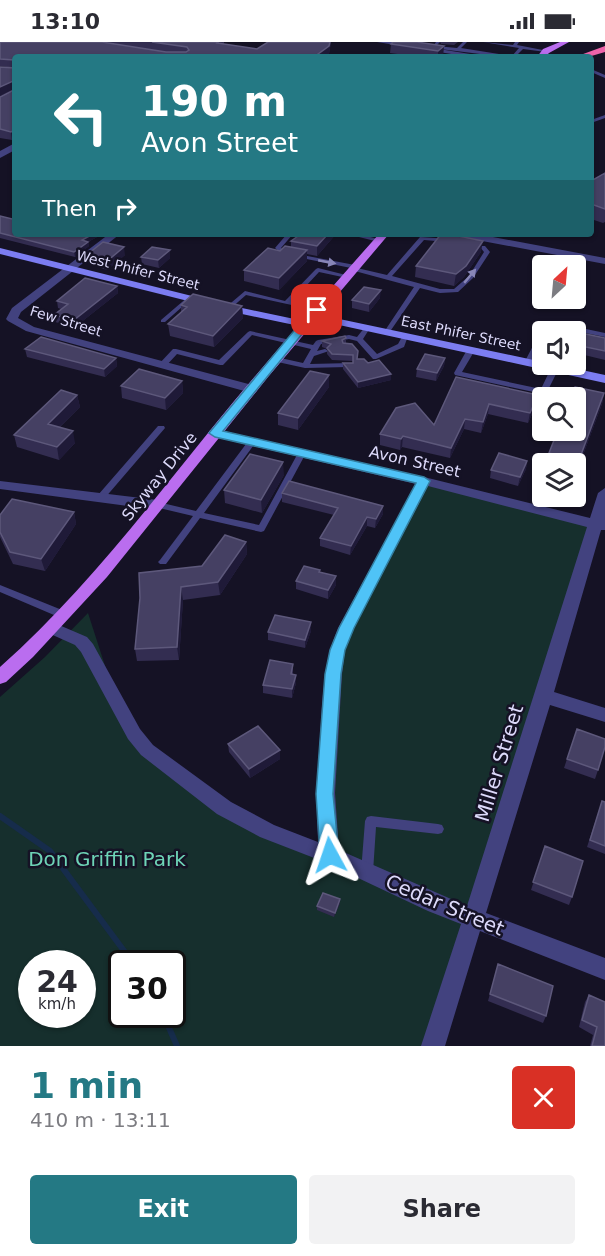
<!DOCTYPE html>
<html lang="en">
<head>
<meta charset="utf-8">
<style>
  :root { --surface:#fff; --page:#f2f2f3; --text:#2b2b33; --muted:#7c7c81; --accent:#247984 }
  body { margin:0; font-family:"DejaVu Sans",sans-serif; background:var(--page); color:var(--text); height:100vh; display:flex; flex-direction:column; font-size:22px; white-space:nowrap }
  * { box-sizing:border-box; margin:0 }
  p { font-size:20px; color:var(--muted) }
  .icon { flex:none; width:33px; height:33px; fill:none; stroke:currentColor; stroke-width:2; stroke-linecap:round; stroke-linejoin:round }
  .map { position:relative; height:1004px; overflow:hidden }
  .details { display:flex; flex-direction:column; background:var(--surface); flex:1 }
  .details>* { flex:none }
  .hud { position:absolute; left:12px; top:12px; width:582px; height:183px; border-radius:6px; box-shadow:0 2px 4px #0004; background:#247984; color:#fff; overflow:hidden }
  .needle { width:39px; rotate:26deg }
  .tools { position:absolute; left:532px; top:213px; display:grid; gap:12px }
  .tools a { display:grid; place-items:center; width:54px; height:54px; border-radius:6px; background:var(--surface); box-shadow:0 2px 4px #0004; font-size:30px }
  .speed { position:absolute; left:18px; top:908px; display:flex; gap:12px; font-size:30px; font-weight:700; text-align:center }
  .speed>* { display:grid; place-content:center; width:78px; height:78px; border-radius:50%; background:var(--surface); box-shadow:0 2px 4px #0004; line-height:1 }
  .speed small { font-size:15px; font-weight:400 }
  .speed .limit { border:3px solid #111; border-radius:9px; background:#fff; color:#111 }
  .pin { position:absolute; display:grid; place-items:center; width:51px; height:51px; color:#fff; margin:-26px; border-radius:12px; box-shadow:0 3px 9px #0006 }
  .me { position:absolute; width:66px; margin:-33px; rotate:355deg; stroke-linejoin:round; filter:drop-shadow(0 0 4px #0008) }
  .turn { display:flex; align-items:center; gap:21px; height:126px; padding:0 30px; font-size:27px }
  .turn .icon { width:78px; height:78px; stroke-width:2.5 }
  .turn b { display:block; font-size:42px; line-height:51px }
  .then { display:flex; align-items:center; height:57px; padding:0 30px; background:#0003; gap:12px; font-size:22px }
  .round { display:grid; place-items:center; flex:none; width:63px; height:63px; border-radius:6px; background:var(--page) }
  .summary { display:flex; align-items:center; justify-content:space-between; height:102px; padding:0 30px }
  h1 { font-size:36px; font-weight:800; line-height:45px; color:var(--accent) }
  .primary-button { display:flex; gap:12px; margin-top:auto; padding:12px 30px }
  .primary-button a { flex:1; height:69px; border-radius:6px; background:var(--accent); color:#fff; font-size:24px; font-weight:800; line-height:69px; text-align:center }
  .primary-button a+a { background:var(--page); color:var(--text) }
  .status { display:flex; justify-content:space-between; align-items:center; height:42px; padding:0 30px; background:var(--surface); direction:ltr }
  .status svg { height:16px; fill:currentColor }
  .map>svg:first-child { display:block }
  .green { fill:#162f2d; fill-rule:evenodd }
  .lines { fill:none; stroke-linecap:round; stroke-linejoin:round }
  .stream { stroke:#162c4b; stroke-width:6 }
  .lane { fill:#42427f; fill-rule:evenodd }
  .street { fill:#42427f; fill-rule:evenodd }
  .secondary { fill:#7c7df1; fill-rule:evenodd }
  .primary { fill:#ba6def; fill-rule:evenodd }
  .highway { fill:#ee63aa; fill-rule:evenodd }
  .wall { fill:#332d51 }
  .shaded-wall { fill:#1f1a38 }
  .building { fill:#454063; stroke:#5d587b; stroke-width:1.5 }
  .oneway { fill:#8886b7 }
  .route { fill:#4fc3f7; stroke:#337fa1; stroke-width:1.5 }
  .labels { text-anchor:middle; stroke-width:5; stroke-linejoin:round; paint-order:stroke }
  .far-street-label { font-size:14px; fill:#dddafb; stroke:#151225 }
  .street-label { font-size:16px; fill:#dddafb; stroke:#151225 }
  .near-street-label { font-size:20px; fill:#dddafb; stroke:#151225 }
  .near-park-label { font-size:20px; fill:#6ed4b7; stroke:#151225 }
</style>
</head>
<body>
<div class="status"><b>13:10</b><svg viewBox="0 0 49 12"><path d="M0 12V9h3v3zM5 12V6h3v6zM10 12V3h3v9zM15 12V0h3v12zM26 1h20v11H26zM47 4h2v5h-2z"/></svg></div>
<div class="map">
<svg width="605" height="1004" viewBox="0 0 605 1004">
  <rect width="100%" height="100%" fill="#151225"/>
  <!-- green -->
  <path class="green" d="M428,443l162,40 -165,521h-425v-349l45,-40 43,-44 40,124 15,18 191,106 -5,-69 13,-143zM32,921h50v51h-50zM122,921h50v51h-50z"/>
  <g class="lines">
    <!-- stream -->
    <path class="stream" d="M0,774l50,35 83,112
      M163,972l14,32"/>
    <!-- lane -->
    <path class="lane" d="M436,0h4l-4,4 21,2 6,-6h4l-6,6 51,8 7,-8 -36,-6 30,3 2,-3h4l-2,3 31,6 -2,1 -23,-3 -8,8h-11l-72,-9z
      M591,27l14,6v3l-14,-6z
      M605,73v3l-14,5v-3z
      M287,192h6l-12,14 5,4 69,13 2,1v2l30,7 33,-38 31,2v2l-2,1 -25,-2 -32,36 48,13h14l15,-13 15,-24 -4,-5 1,-1h4l5,6 -17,26 -15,14 -18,1 -20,-5 -31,45 -2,1 -3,-2 30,-45 -63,-17v-2l-69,-14 -7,-6z
      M347,192h12l23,6 -3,2z
      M318,226l32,8 -3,2 -28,-6 -28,30 28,7v2l-73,-16 -16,14h-4l-1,-1 20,-17 40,10 31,-32z
      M189,254l3,2 -1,1 -26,23h-4v-2z
      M548,279l57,12v4l-55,-11 -2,6h-5v8l-11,23 -1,2h-6l-1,-2 21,-40z
      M367,284l3,2 -7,11 14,15 21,-10 5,-9 2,-1 3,2 -4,11 -28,12h-3l-16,-18 -8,-2 -28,5 -4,7 8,-2 4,2 -15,5 -4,8 41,-1v4h-3l-43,1 -32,-7 -1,-2 4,-2 27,6 8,-14 -59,-14 -29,30h-3l-43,-11 -12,13h-6l-1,-2 15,-16h3l43,11 29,-28 2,-1 63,14 3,-4 2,-1 31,-5 8,2 8,-10z
      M468,306h3l4,2 -13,22 79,17 11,-23h3l4,2 -12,24 -4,2 -88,-19 -1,-2z
      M158,384h6l1,2 -61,71h-6l-1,-2 1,-2z
      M249,398h3l4,2 -52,71 55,12 39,-72 4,-2h3l1,2 -42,78 -3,1 -61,-14 -34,46h-6l-2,-2 2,-2 33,-44 -38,-9 -1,-2 1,-2 3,-1 38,9z
      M0,543l67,27 2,3 -2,3h-6l-61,-26z
      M371,774l67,8 4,1 2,4 -2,4 -4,1 -62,-7 -3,45 -2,4 -4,2 -4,-2 -2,-4 4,-51 2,-4z"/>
    <!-- street -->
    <path class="street" d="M377,0h18l94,15h-19z
      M15,101v7l-15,8v-7z
      M109,192h11l-99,78 -3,6 16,9 222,59 2,3 -2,3h-8l-222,-61 -18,-10 -2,-2 6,-11z
      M456,192h21l128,24v6l-144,-27z
      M215,387l209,48 166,41 8,-25 7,-5v42h-4l-47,162 51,16v14l-55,-17 -64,208 119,45v22l-125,-49 -35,115h-24l40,-122 -33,-13 -106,-50 -62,-24 -43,-23 -76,-59 -13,-16 -47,-87 -6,-7 -29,-13 -2,-4 2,-4 6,-2 35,15 6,7 47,85 13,16 78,57 43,23 44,17c-2,-41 0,-79 3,-120 2,-33 4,-63 17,-94l78,-144 -206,-48 -2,-3 2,-3zM428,444l159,41 -120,379 -128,-56 -4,-57 7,-119 3,-24 9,-22z
      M0,439l158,19 7,5 -7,5 -158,-21z"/>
    <!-- secondary -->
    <path class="secondary" d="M0,206l228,57 76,16 6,3 -6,3 -76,-16 -228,-57z
      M311,271l232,49v2h11l51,11v8l-298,-65 -2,-2z"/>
    <!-- primary -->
    <path class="primary" d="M560,0h9l-20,11 -4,4h-8l6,-8z
      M379,192h10l-121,143 -161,200 -74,80 -27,25 -6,2v-17c80,-71 145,-156 212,-239 54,-66 110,-130 167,-194z"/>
    <!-- highway -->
    <path class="highway" d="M605,4v6l-17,5h-13z"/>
  </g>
  <!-- wall -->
  <path class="wall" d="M0,0h224v2l33,5 11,-7h63l-2,12 -5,3h-309v11l-15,-2z
    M440,0h18l-4,3 -13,-1z
    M391,2l53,2 -1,9 -2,2h-22l-29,-4z
    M0,25l15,1v71l-3,1 -12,-2v-41l15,-8 -15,7z
    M605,131v49l-2,1 -12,-4v-38z
    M0,174l15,18h82v3l-9,5 1,4 -14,11 -75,-19z
    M301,192h35l-19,22 -10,-2v7l-28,29 -35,-9v-11l36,-19 11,-4v-6z
    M481,210l-17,25 -10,9 -39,-9 1,-11z
    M88,212l37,1 -18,15 -18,-6z
    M141,215l29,1 -11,10 -17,-4z
    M117,244l1,7 -43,34 -20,-5 -1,-7 7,-6 -3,-1 -1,-7z
    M380,256l-11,14 -17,-4v-8z
    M181,263l61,1 1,12 -29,29 -44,-11 -2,-12 13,-12z
    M576,290l29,6v22l-29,-7z
    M346,296v5l11,16 11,4 23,17 -33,8 -15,-19v-6h10v-2l-21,-1 -5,-6v-5l-5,-2v-6z
    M25,307l91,9 1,8 -12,11 -78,-20z
    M445,316l-1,8 -8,15 -20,-4 1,-8z
    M329,333v12l-31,43 -20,-5v-12z
    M456,335l80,28 -8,18 -40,-9 -7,19 -17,-4 -14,29 -48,-11 -2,3 -20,-5v-11l54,-9z
    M182,339l1,12 -17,17 -44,-12 -1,-12z
    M604,351l-2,11 -25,67 -1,-7 -30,-1 3,-10z
    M77,353l3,12 -20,20 15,16 -16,17 -42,-13 -3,-12z
    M527,419l-1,8 -8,17 -28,-8 1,-8z
    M284,433l-22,38 -37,-10 -1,-13z
    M282,451l101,21 -8,14 -8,-2 -17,29 -30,-9v-8l14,-23 -52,-13z
    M74,470l2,12 -31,47 -32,-7 -13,-27v-22z
    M246,500l1,12 -27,41 -37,5 -4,60 -42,1 -2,-12 5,-51z
    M296,539l40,4 -8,14 -32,-10z
    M311,580v9l-6,17 -37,-8v-8z
    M293,622v10l3,1v8l-4,15 -29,-5v-8z
    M577,687l21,41 -3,9 -31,-11z
    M228,702l52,15 -30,19 -21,-26z
    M602,759l3,1v52l-18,-7z
    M545,804l27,51 -3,8 -38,-15z
    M340,861l-6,14 -17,-7v-4z
    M498,922l48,52 -3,7 -55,-22z
    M589,953l16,51h-15l3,-11 -14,-8 6,-25z"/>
  <!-- shaded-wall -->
  <path class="shaded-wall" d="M330,0h1l-2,12 -5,3h-10z
    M444,4l-1,9 -2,2h-3v-6z
    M13,39l1,8 -14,7v-9z
    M15,87v10l-3,1 -1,-8z
    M93,192h4v3l-9,5 1,4 -14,11 -1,-5 8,-12z
    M328,192h8l-19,22v-10z
    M483,199l-2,11 -17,25 -10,9 2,-12z
    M124,205l1,8 -18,15 -1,-8z
    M170,208v8l-11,10 -1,-8z
    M307,208v11l-28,29v-12z
    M117,244l1,7 -43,34 -1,-7z
    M381,248l-1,8 -11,14v-8z
    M242,264l1,12 -29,29 -1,-11z
    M116,316l1,8 -12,11 -1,-8z
    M445,316l-1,8 -8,15 1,-8z
    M391,332v6l-33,8v-6z
    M329,333v12l-31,43v-12z
    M182,339l1,12 -17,17 -1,-12z
    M604,351l-2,11 -25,67 2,-11z
    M77,353l3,12 -30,29 -2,-12z
    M538,353l-2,10 -8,18 2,-10z
    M489,362l-1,10 -7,19 2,-11z
    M465,377l-1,10 -14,29 1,-10z
    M73,389l2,12 -16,17 -2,-13z
    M403,394l-1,11 -2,3 1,-11z
    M527,419l-1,8 -8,17 2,-9z
    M283,420l1,13 -22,38 -1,-13z
    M383,464v8l-8,14 1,-9z
    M74,470l2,12 -31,47 -4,-12z
    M367,475v9l-17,29 1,-9z
    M246,500l1,12 -27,41 -2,-13z
    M336,534v9l-8,14v-9z
    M181,545l2,13 -4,60 -2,-13z
    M311,580v9l-6,17v-8z
    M296,633v8l-4,15v-9z
    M280,708v9l-30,19 -1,-9z
    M340,857v4l-6,14 1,-4z"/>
  <!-- building -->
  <path class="building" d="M0,0h102l64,10h20l3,-2 -2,-3 -35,-5h66l-1,1 40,6 11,-7h62l-1,4 -15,11h2h-301v11l-1,-8 -14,-1z
    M393,0h24l27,4 -6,5 -47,-7z
    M479,13l12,2h-14z
    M0,25l15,1v14l-2,-1 -13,6z
    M15,45v42l-4,3 -11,-3v-32l14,-7z
    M605,131v36l-14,-5v-23z
    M0,174l12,3 3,-2v17h78l-11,6 6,2 -14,10 -74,-19z
    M301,192h27l-11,12 -26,-5z
    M441,192h8l34,7 -17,25 -10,8 -40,-8z
    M103,200l21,5 -18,15 -18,-6 2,-2h-2z
    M285,204l22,4 -28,28 -35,-8 24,-22 12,3z
    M152,205l18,3 -12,10 -17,-3z
    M85,236l32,8 -43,34 -20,-5 14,-11 -11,-3z
    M364,245l17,3 -12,14 -17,-4z
    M193,252l49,12 -29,30 -45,-12 19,-17 -6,-2z
    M562,287l10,3h-11z
    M576,290l29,6v13l-29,-6z
    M345,294l1,2 -4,2 1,3 9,1 6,7 -1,8h7l4,4 11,-3 12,14 -33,8 -15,-19h10v-8l-21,-1 -5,-6 4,-4 -9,-3z
    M41,295l75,21 -12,11 -79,-20z
    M425,312l20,4 -8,15 -20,-4z
    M139,327l43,12 -17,17 -44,-12z
    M310,329l19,4 -31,43 -20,-5z
    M456,335l82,18 -8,18 -41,-9 -6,18 -18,-3 -14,29 -48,-12 -2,3 -21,-5 16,-26 19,-5 19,22z
    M575,345l29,6 -25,67 -30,-7 9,-23h18v-32h-5z
    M61,348l16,5 -29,29 25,7 -16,16 -43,-12z
    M499,411l28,8 -7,16 -29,-7z
    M250,412l33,8 -22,38 -37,-10z
    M289,439l94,25 -7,13 -9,-2 -16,29 -31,-8 18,-30 -56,-15z
    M12,457l62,13 -33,47 -31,-7 -10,-20v-17z
    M225,493l21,7 -28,40 -37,5 -4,60 -42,2 5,-51 -1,-25 63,-7z
    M304,524l16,4 -1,2 17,4 -8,14 -32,-9z
    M275,573l36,7 -6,18 -37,-8z
    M270,618l23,4 -2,10 5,1 -4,14 -29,-4z
    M258,684l22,24 -31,19 -21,-25z
    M577,687l28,10v8l-7,23 -31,-11z
    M602,759l3,1v44l-15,-6z
    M545,804l38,15 -11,36 -39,-15z
    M323,851l17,6 -5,14 -18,-7z
    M498,922l55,22 -7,30 -56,-22z
    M589,953l16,7v44h-13l5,-19 -15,-7z"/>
  <!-- one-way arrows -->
  <defs><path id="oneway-solid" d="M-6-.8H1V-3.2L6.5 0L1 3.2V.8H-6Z" transform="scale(1.5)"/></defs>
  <g class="oneway">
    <use href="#oneway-solid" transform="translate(327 220) rotate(11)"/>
    <use href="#oneway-solid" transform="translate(470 234) rotate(-50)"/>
  </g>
  <!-- route -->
  <path class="route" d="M317,265l3,1v4l-97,119 201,46 6,4 -76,147 -9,22 -4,24 -8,120 6,61 -3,6 -6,2 -7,-2 -3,-6 -4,-61 9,-120 5,-24 9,-22 77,-145 -201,-46 -6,-4 104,-125z"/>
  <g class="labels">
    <!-- far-street labels -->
    <g class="far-street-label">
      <text transform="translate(138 228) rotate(14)" y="5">West Phifer Street</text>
      <text transform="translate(66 279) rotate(17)" y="5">Few Street</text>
      <text transform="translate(461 291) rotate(12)" y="5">East Phifer Street</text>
    </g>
    <!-- street labels -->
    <g class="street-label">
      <text transform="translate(415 419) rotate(13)" y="6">Avon Street</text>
      <text transform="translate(159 434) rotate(-51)" y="6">Skyway Drive</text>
    </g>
    <!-- near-street labels -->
    <g class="near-street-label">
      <text transform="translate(499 721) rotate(-73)" y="7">Miller Street</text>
      <text transform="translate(445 863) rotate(23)" y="7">Cedar Street</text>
    </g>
    <!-- near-park labels -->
    <g class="near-park-label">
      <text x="107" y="824">Don Griffin Park</text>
    </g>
  </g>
</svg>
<div class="tools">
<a><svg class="needle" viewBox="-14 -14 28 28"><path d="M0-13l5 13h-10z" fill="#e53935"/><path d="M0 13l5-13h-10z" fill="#7c7c81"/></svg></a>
<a><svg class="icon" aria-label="sound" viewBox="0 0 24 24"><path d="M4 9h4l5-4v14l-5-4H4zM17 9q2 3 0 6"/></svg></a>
<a><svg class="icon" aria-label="search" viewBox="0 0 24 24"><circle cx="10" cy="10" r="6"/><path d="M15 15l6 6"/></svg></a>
<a><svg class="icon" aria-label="layers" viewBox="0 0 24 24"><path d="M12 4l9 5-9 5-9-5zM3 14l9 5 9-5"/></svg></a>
</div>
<div class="speed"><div>24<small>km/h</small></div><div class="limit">30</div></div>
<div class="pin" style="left:317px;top:268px;background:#d93025"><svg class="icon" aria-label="arrive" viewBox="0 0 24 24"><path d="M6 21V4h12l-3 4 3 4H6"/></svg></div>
<svg class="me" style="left:330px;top:813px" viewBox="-20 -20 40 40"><path d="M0-17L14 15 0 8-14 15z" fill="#4fc3f7" stroke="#fff" stroke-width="4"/></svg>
<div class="hud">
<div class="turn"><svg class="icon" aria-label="left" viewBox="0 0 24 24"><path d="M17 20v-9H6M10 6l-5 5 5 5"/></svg><div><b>190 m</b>Avon Street</div></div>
<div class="then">Then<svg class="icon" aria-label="right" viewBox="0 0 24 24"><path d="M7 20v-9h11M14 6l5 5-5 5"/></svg></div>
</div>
</div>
<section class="details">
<div class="summary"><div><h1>1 min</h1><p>410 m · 13:11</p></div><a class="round" style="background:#d93025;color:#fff"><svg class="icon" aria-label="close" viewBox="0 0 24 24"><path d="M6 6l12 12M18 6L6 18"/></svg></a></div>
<div class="primary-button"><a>Exit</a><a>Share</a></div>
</section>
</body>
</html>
